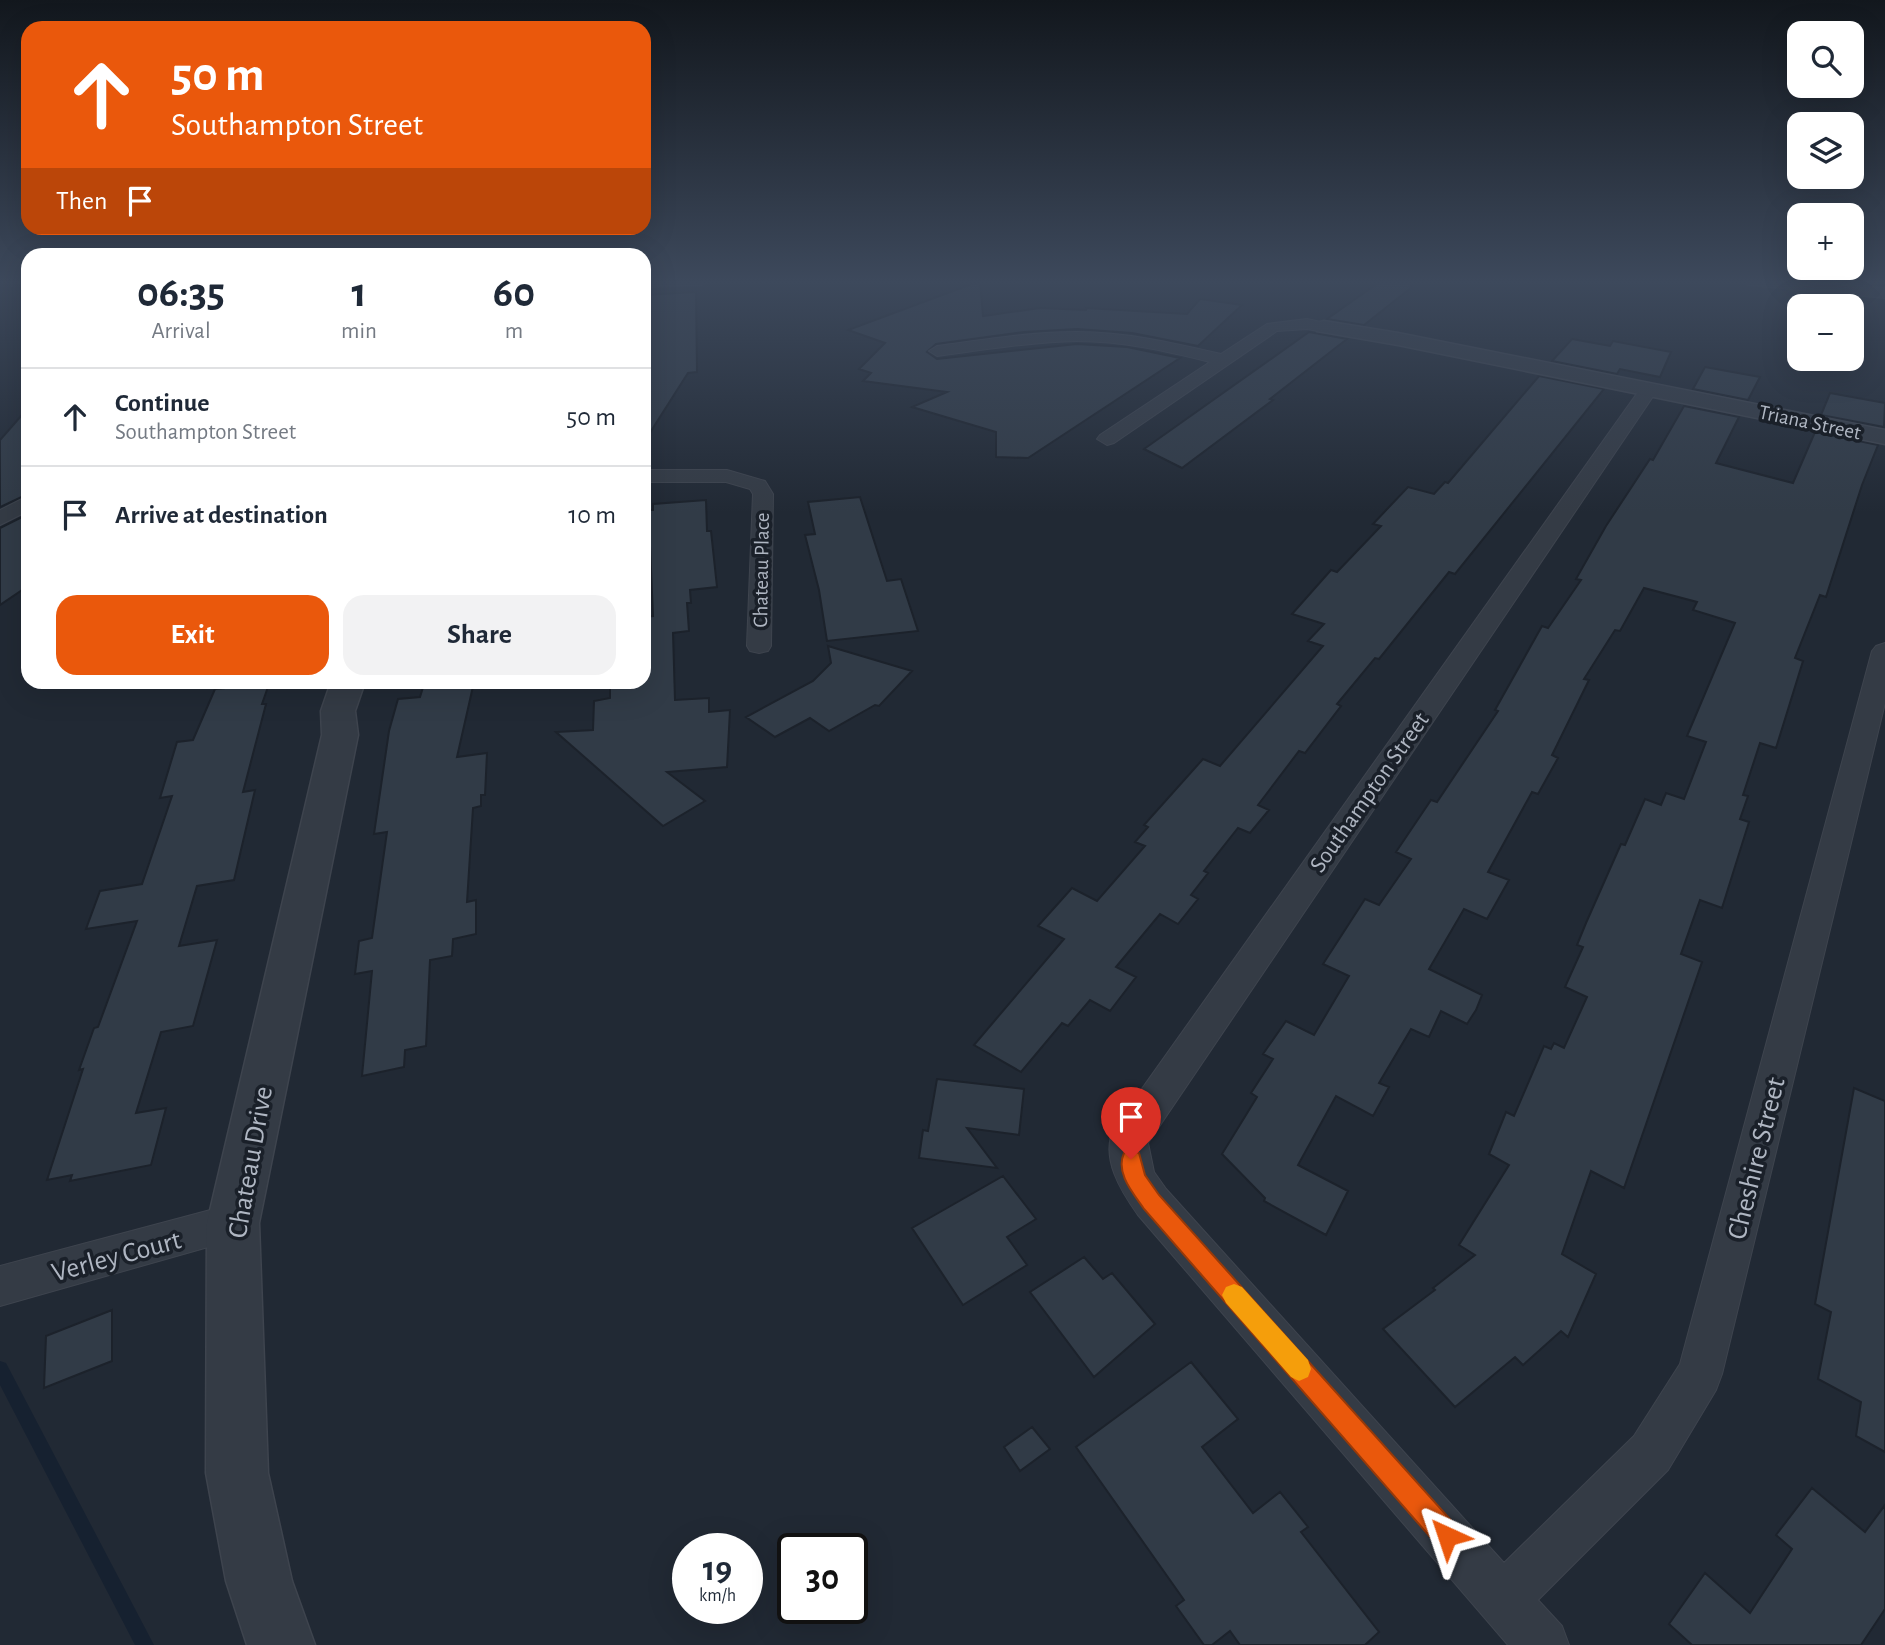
<!DOCTYPE html>
<html lang="en">
<head>
<meta charset="utf-8">
<style>
  :root { --surface:#fff; --page:#f2f2f3; --text:#1f2937; --muted:#747a83; --line:#e0e1e3; --accent:#ea580c }
  body { margin:0; font-family:"Alegreya Sans",sans-serif; background:var(--page); color:var(--text); height:100vh; display:flex; flex-direction:column; font-size:26px; white-space:nowrap }
  * { box-sizing:border-box; margin:0 }
  p { font-size:23px; color:var(--muted) }
  .icon { flex:none; width:38px; height:38px; fill:none; stroke:currentColor; stroke-width:2; stroke-linecap:round; stroke-linejoin:round }
  .map { position:relative; flex:1; overflow:hidden }
  .side { position:absolute; left:21px; top:248px; width:630px; height:441px; display:flex; flex-direction:column; background:var(--surface); border-radius:21px; box-shadow:0 7px 28px #0002 }
  .side>* { flex:none }
  .hud { position:absolute; left:21px; top:21px; width:630px; height:214px; border-radius:21px; box-shadow:0 7px 28px #0002; background:#ea580c; color:#fff; overflow:hidden }
  .fabs { position:absolute; left:1787px; top:21px; display:grid; gap:14px }
  .fabs a { display:grid; place-items:center; width:77px; height:77px; border-radius:14px; background:var(--surface); box-shadow:0 7px 28px #0002; font-size:35px }
  .speed { position:absolute; left:672px; top:1533px; display:flex; gap:14px; font-size:35px; font-weight:700; text-align:center }
  .speed>* { display:grid; place-content:center; width:91px; height:91px; border-radius:50%; background:var(--surface); box-shadow:0 7px 28px #0002; line-height:1 }
  .speed small { font-size:18px; font-weight:400 }
  .speed .limit { border:4px solid #111; border-radius:10px; background:#fff; color:#111 }
  .pin { position:absolute; display:grid; place-items:center; width:60px; height:60px; color:#fff; margin:-72px -30px; border-radius:50% 50% 50% 0; rotate:-45deg; box-shadow:0 0 7px #0007 }
  .pin .icon { rotate:45deg }
  .me { position:absolute; width:77px; margin:-38px; rotate:318deg; stroke-linejoin:round; filter:drop-shadow(0 0 5px #0008) }
  .turn { display:flex; align-items:center; gap:24px; height:147px; padding:0 35px; font-size:32px }
  .turn .icon { width:91px; height:91px; stroke-width:2.5 }
  .turn b { display:block; font-size:49px; line-height:60px }
  .then { display:flex; align-items:center; height:66px; padding:0 35px; background:#0003; gap:14px; font-size:26px }
  .eta { display:flex; justify-content:space-evenly; align-items:center; height:119px; text-align:center }
  .eta b { font-size:42px; font-weight:700; line-height:49px }
  .button { display:flex; gap:14px; margin-top:auto; padding:14px 35px }
  .button a { flex:1; height:80px; border-radius:21px; background:var(--accent); color:#fff; font-size:28px; font-weight:700; line-height:80px; text-align:center }
  .button a+a { background:var(--page); color:var(--text) }
  ul { padding:0; list-style:none }
  li { display:flex; align-items:center; gap:21px; height:98px; padding:0 35px; border-top:2px solid var(--line) }
  li div { flex:1 }
  li b { display:block; font-size:26px }
  li em { font-style:normal }
  .map>svg:first-child { display:block }
  .lines { fill:none; stroke-linecap:round; stroke-linejoin:round }
  .stream { fill:#162130; fill-rule:evenodd }
  .building { fill:#313b47; stroke:#1c222b; stroke-width:2 }
  .minor-casing { stroke:#3e444e; stroke-width:2 }
  .tertiary-casing { stroke:#3e444e; stroke-width:3 }
  .minor { fill:#343b45; fill-rule:evenodd }
  .tertiary { fill:#343b45; fill-rule:evenodd }
  .route { fill:#ea580c; stroke:#983908; stroke-width:2 }
  .slow { fill:#f59e0b }
  .labels { text-anchor:middle; stroke-width:7; stroke-linejoin:round; paint-order:stroke }
  .far-street-label { font-size:21px; fill:#afb6c2; stroke:#1a2029 }
  .street-label { font-size:24px; fill:#afb6c2; stroke:#1a2029 }
  .near-street-label { font-size:28px; fill:#afb6c2; stroke:#1a2029 }
</style>
</head>
<body>
<div class="map">
<svg width="1885" height="1645" viewBox="0 0 1885 1645">
  <rect width="100%" height="100%" fill="#212934"/>
  <g class="lines">
    <!-- stream -->
    <path class="stream" d="M0,1361l6,2 148,282h-19l-135,-260z"/>
  </g>
  <!-- building -->
  <path class="building" d="M980,281l3,35 57,-8 46,2v-2l101,6 13,-15 42,6 -44,41 -66,-13 -55,-4 -53,3 -88,12 -9,8 10,7 140,-15 50,3 53,11 -152,100 -32,-1v-25l-84,-25 35,-15 -84,-11 8,-8 -12,-4 26,-26 -37,-13z
    M1381,281h27l4,6 -48,38 -37,-6z
    M696,292l1,80 -9,1 -44,69v-147z
    M1309,332l38,7 -77,60 3,1 -91,68 -38,-19z
    M1572,339l38,7 3,-5 58,11 -11,25 -40,-8 -3,5 -65,-13z
    M1705,367l55,10 -12,23 -55,-11z
    M1539,376l65,13 -149,185 -6,-2 -70,87 -4,-1 -38,46 4,2 -36,47 -6,-2 -41,54 11,5 -19,23 -12,-5 -34,43 4,2 -17,22 7,4 -20,25 -18,-10 -44,53 20,10 -26,34 -20,-11 -22,26 -6,-3 -41,49 -47,-27 90,-106 -26,-13 34,-38 25,13 48,-55 -10,-4 13,-15 -4,-2 59,-66 17,7 103,-120 -15,-5 16,-17 -32,-10 39,-44 6,2 44,-46 -8,-2 35,-37 26,7 11,-12 3,1z
    M1830,393l55,10 -1,24 -63,-12z
    M1684,406l55,11 -23,46 77,20 22,-51 63,13 -16,40 -36,112 -6,-2 -25,63 8,3 -27,87 -16,-5 -17,52 5,1 -8,23 9,3 -27,86 -22,-8 -19,54 21,8 -78,226 -33,-17 -29,83 34,20 -28,63 -7,-6 -38,34 -8,-8 -60,50 -72,-78 52,-39 -2,-2 42,-33 -16,-10 50,-80 -20,-11 17,-42 8,4 30,-70 7,3 3,-6 10,5 23,-51 -22,-10 18,-40 -6,-2 9,-22 35,-79 4,1 20,-46 16,6 5,-12 18,6 22,-57 -19,-6 48,-113 -42,-13 4,-8 -53,-14 -24,43 -5,-1 -31,49 5,1 -37,75 6,3 -20,36 -6,-2 -44,80 21,8 -22,39 -23,-10 -35,60 53,26 -6,15 -9,14 -26,-13 -12,26 -18,-8 -32,54 10,4 -16,29 -37,-20 -38,69 50,26 -22,44 -62,-34 1,-3 -43,-44 35,-57 -6,-4 22,-34 -10,-5 23,-33 28,14 35,-59 -26,-12 42,-65 14,6 32,-46 -15,-7 35,-52 6,2 61,-91 -3,-1 47,-84 6,2 33,-48 -5,-1 30,-53 44,-67 3,1z
    M28,408v86l-28,13v-67z
    M860,497l27,84 14,-2 17,52 -91,10 -8,-51 -14,-55 10,-1 -7,-32z
    M706,500l1,31h4l6,56 -27,3 1,13h-4l2,28 -16,2 2,67 34,-2v14l21,-2 -3,57 -60,5 38,29 -42,25 -107,-94 37,-2 1,-29 16,-3v-16h34v-65l9,-1 -3,-70 -6,-1v-35h9v-6z
    M28,514v72l-28,19v-77z
    M828,646l84,25 -33,35 -4,-1 -46,26 -19,-13 -35,19 -29,-20 67,-36 18,-18z
    M474,682l-17,75 30,-4 -2,42h-4v11l-8,2 -6,94 9,-2v34l-23,5 -1,17 -22,4 -4,86 -21,4 -1,17 -42,9 10,-105 -17,3 4,-33 13,-3 15,-106 -13,2 15,-103 9,-32 22,-2 4,-13z
    M269,684l-7,20h4l-23,88 12,-2 -21,90 -37,6 -18,60 38,-6 -24,86 -32,6 -25,81 30,-5 -15,57 -81,16 2,-6 -25,5 36,-111 -4,1 15,-42 4,-1 39,-106 -51,8 14,-38 42,-7 30,-88 -12,2 17,-56 16,-2 22,-51z
    M937,1079l87,10 -5,46 -52,-7 30,40 -78,-10 4,-28 5,1z
    M1854,1088l31,13v351l-29,-16 5,-34 -43,-23 13,-67 -16,-8z
    M1003,1176l33,43 -29,18 20,28 -64,40 -51,-77z
    M1084,1257l19,22 9,-6 43,51 -61,53 -64,-85z
    M112,1310v51l-68,27 2,-52z
    M1191,1362l47,57 -36,28 51,66 27,-21 28,35 -7,5 78,100 -14,13h-125l-10,-14 -18,14h-8l-28,-39 8,-6 -108,-153z
    M1032,1427l18,22 -30,22 -16,-24z
    M1812,1488l53,44 20,-27v104l-24,36h-169l-23,-21 36,-51 45,40 42,-64 -16,-14z"/>
  <g class="lines">
    <!-- minor casing -->
    <g class="minor-casing">
      <path id="minor" d="M644,281h65l-7,4 -58,2z
        M1741,281h62l82,7v10l-137,-13z
        M1307,319l23,5 2,3 -8,5 -17,-3 -30,2 -163,112 -7,2 -10,-6 3,-4 110,-73c-44,-11 -88,-21 -133,-21 -47,1 -94,9 -140,15l-8,-5 8,-5c46,-6 93,-14 140,-14 49,0 97,11 144,22l46,-30z
        M1649,384l9,5 -510,754 6,29 12,17 338,374 130,-127 46,-72 192,-713 4,-5 9,-3v60l-163,671 -6,16 -48,80 -130,130 24,26 7,19h-61l-370,-430c-17,-24 -38,-57 -24,-87l529,-743z
        M644,470h83l38,11 8,13 -2,152 -3,5 -9,2 -9,-2 -3,-5 6,-152 -3,-5 -24,-7h-82z
        M28,496v15l-28,14v-15z
        M233,1204l14,6 6,13 -6,13 -247,70v-40z"/>
    </g>
    <!-- tertiary casing -->
    <g class="tertiary-casing">
      <path id="tertiary" d="M1324,321l74,12 487,97v14l-487,-99 -81,-14 -3,-4 3,-4z
        M331,682h34l-10,29 3,24 -99,488 9,250 24,108 23,64h-68l-21,-64 -20,-108 1,-250 115,-488 -1,-24z"/>
    </g>
    <!-- minor -->
    <use href="#minor" class="minor"/>
    <!-- tertiary -->
    <use href="#tertiary" class="tertiary"/>
  </g>
  <!-- sky -->
  <linearGradient id="sky" x2="0" y2="1"><stop stop-color="#12171d"/><stop offset="0.55" stop-color="#3d495c"/><stop offset="1" stop-color="#3d495c" stop-opacity="0"/></linearGradient>
  <rect width="1885" height="512" fill="url(#sky)"/>
  <!-- route -->
  <path class="route" d="M1131,1150l8,3 6,22 14,20 298,332 4,9 -4,10 -10,4 -9,-4 -294,-337c-11,-16 -29,-36 -20,-56z"/>
  <!-- slow -->
  <path class="slow" d="M1234,1284l8,3 66,73 3,9 -3,8 -9,4 -8,-4 -65,-74 -4,-8 4,-8z"/>
  <g class="labels">
    <!-- far-street labels -->
    <g class="far-street-label">
      <text transform="translate(1810 422) rotate(12)" y="7">Triana Street</text>
      <text transform="translate(761 570) rotate(-89)" y="7">Chateau Place</text>
    </g>
    <!-- street labels -->
    <g class="street-label">
      <text transform="translate(1369 792) rotate(-55)" y="8">Southampton Street</text>
    </g>
    <!-- near-street labels -->
    <g class="near-street-label">
      <text transform="translate(1755 1158) rotate(-76)" y="10">Cheshire Street</text>
      <text transform="translate(249 1162) rotate(-80)" y="10">Chateau Drive</text>
      <text transform="translate(116 1255) rotate(-15)" y="10">Verley Court</text>
    </g>
  </g>
</svg>
<div class="fabs">
<a><svg class="icon" aria-label="search" viewBox="0 0 24 24"><circle cx="10" cy="10" r="6"/><path d="M15 15l6 6"/></svg></a>
<a><svg class="icon" aria-label="layers" viewBox="0 0 24 24"><path d="M12 4l9 5-9 5-9-5zM3 14l9 5 9-5"/></svg></a>
<a>+</a>
<a>−</a>
</div>
<div class="speed"><div>19<small>km/h</small></div><div class="limit">30</div></div>
<div class="pin" style="left:1131px;top:1159px;background:#d93025"><svg class="icon" aria-label="arrive" viewBox="0 0 24 24"><path d="M6 21V4h12l-3 4 3 4H6"/></svg></div>
<svg class="me" style="left:1447px;top:1536px" viewBox="-20 -20 40 40"><path d="M0-17L14 15 0 8-14 15z" fill="#ea580c" stroke="#fff" stroke-width="4"/></svg>
<div class="hud">
<div class="turn"><svg class="icon" aria-label="ahead" viewBox="0 0 24 24"><path d="M12 20V5M6 11l6-6 6 6"/></svg><div><b>50 m</b>Southampton Street</div></div>
<div class="then">Then<svg class="icon" aria-label="arrive" viewBox="0 0 24 24"><path d="M6 21V4h12l-3 4 3 4H6"/></svg></div>
</div>
<section class="side">
<div class="eta">
<div><b>06:35</b><p>Arrival</p></div>
<div><b>1</b><p>min</p></div>
<div><b>60</b><p>m</p></div>
</div>
<ul>
<li><svg class="icon" aria-label="ahead" viewBox="0 0 24 24"><path d="M12 20V5M6 11l6-6 6 6"/></svg><div><b>Continue</b><p>Southampton Street</p></div><em>50 m</em></li>
<li><svg class="icon" aria-label="arrive" viewBox="0 0 24 24"><path d="M6 21V4h12l-3 4 3 4H6"/></svg><div><b>Arrive at destination</b></div><em>10 m</em></li>
</ul>
<div class="button"><a>Exit</a><a>Share</a></div>
</section>
</div>
</body>
</html>
